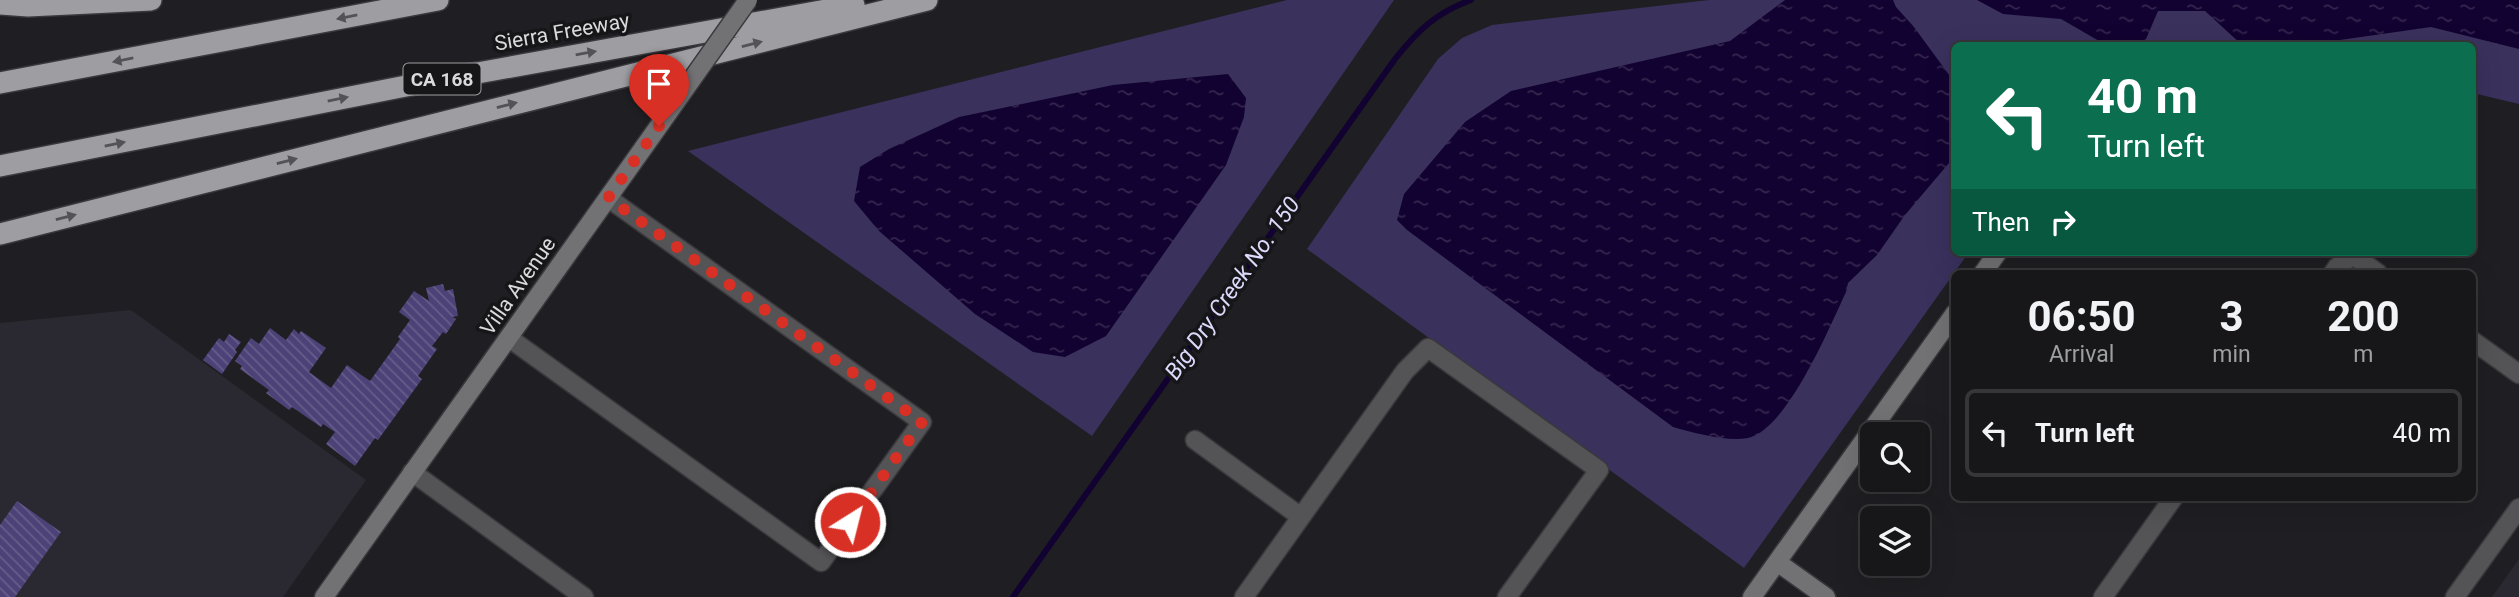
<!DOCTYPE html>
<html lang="en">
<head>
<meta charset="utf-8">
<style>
  :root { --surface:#17171a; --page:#242427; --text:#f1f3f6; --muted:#9e9fa2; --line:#363639 }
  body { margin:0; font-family:Roboto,sans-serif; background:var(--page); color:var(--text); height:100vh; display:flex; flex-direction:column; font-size:26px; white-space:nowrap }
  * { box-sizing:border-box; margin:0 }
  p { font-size:23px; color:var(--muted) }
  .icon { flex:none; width:38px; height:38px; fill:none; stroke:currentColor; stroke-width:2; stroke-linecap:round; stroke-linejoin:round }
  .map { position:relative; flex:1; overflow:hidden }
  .details { position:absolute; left:1951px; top:270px; width:525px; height:231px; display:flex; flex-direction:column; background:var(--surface); border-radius:10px; box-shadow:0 7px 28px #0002,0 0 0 2px var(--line) }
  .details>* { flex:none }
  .hud { position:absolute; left:1951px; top:42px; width:525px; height:214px; border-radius:10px; box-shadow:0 7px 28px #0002,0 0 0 2px var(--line); background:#0b6e4f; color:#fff; overflow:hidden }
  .fabs { position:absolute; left:1860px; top:422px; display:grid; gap:14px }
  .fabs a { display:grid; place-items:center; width:70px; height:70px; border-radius:10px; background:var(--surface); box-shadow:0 7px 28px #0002,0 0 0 2px var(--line); font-size:35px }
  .pin { position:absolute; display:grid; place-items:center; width:60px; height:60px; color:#fff; margin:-72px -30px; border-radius:50% 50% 50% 0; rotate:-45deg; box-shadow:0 0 7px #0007 }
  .pin .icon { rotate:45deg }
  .me { position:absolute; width:77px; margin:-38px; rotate:36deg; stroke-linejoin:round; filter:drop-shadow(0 0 5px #0008) }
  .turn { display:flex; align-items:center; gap:24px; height:147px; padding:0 21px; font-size:32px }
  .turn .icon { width:91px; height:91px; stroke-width:2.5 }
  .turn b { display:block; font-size:49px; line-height:60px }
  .then { display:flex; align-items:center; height:66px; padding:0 21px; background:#0003; gap:14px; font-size:26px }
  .eta { display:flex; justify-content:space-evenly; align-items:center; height:119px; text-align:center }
  .eta b { font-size:42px; font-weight:700; line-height:49px }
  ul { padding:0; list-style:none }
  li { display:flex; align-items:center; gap:21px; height:88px; margin:0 14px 10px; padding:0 7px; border:4px solid var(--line); border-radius:10px }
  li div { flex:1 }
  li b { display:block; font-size:26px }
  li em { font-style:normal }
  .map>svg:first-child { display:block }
  .built { fill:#2a2830 }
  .grass { fill:#3a315d }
  .water { fill:url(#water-ripples) }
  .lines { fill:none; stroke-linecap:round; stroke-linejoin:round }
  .stream { stroke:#120231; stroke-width:6 }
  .building { fill:url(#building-back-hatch) }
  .street-casing { stroke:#39393d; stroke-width:21 }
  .secondary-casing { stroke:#39393d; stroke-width:21 }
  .highway-casing { stroke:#39393d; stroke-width:24 }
  .street { stroke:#545456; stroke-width:18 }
  .secondary { stroke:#727275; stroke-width:18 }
  .highway { stroke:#9e9ea2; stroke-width:21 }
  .secondary-bridge-casing { stroke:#39393d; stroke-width:21; stroke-linecap:butt }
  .secondary-bridge { stroke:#727275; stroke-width:18 }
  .oneway { fill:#535357 }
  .route { stroke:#d93025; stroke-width:12; stroke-dasharray:0 21.6 }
  .labels { text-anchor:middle; stroke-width:7; stroke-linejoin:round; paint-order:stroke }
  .shield { fill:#161619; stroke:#9f9fa2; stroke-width:2 }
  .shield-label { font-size:19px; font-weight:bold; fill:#dadadc }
  .street-label { font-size:21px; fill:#dadadc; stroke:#161619 }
  .water-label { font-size:23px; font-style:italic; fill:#ddd9fb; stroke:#161619 }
</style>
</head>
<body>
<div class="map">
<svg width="2519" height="597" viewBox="0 0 2519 597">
  <defs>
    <pattern id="water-ripples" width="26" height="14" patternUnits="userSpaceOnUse" patternTransform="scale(1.75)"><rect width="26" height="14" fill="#120231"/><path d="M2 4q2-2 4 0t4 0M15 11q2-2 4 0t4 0" fill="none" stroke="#34264e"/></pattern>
    <pattern id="building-back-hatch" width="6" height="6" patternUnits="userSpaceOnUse" patternTransform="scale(1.75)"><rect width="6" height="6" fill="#4d4277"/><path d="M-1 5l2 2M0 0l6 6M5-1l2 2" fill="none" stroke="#665d8a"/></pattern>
  </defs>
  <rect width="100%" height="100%" fill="#1f1f23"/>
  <!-- built -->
  <path class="built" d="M131,310l235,170 -83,117h-283v-274z
    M2519,559v38h-27z"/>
  <!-- grass -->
  <path class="grass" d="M1287,0h107l-302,436 -404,-285z
    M1709,0h810v104l-46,-11v-47h-518v206h14l-225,316 -437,-319 131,-190 24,-21 30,-13z"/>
  <!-- water -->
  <path class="water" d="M1785,0h108l3,7 18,20 41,56v67l-6,13 -44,52 -28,40 -29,28 -2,9c-16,34 -59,138 -98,146 -21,4 -54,-5 -75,-11l-266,-197 -10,-10 7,-26 61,-72 46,-31 219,-50z
    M1977,0h542v49l-88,-22 -105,15 -5,3h-79l-37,-34h-47l-12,28 -12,6h-28l-45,-26 -58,-5z
    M1228,74l18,24 -2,19 -18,48 -120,171 -41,21 -32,-5 -58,-38 -96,-83 -25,-30 6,-34 29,-18 70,-32 154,-32z"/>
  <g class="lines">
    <!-- stream -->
    <path class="stream" d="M1013,597l382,-538c23,-29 41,-46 76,-59"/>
  </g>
  <!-- building -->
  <path class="building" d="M443,284l2,7 8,-2 5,27 -6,1 4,2 -10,15 -3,-2 -11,14 5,3 -19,27 4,3 -44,61 -3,-2 -20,28 -29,-22 9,-12 -12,-8 -2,3 -29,-20 -3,3 -23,-17 3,-3 -29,-21 2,-3 -7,-5 16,-23 8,6 11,-16 16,12 8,-11 5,5 2,-3 25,17 -17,24 22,16 16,-23 23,16 30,-42 -2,-2 12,-17 -11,-8 15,-21 15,10 -3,-13z
    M229,334l12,8 -6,8 2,2 -15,22 -19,-14 16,-22 5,4z
    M17,501l44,31 -46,65h-15v-72z"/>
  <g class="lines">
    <!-- street casing -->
    <g class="street-casing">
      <path id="street" d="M2348,252l30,21
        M2333,273l4,-6 21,-15
        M509,338l312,224 101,-140 -314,-224
        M2473,341l46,33
        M1195,440l106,77
        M412,472l172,125
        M1244,597l161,-226 23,-23 171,122 -92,127
        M2103,597l71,-100
        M2455,597l64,-89"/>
    </g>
    <!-- secondary casing -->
    <g class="secondary-casing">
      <path id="secondary" d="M1983,273l15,-21
        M1777,562l49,35
        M324,597l320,-450
        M1752,597l203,-284"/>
    </g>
    <!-- highway casing -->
    <g class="highway-casing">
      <path id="highway" d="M0,4l28,2 123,-6
        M0,83l438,-83
        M0,166l411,-81 443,-80
        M0,234l927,-234"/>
    </g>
    <!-- street -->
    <use href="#street" class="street"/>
    <!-- secondary -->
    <use href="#secondary" class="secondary"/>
    <!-- highway -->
    <use href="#highway" class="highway"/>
    <!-- secondary-bridge casing -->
    <g class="secondary-bridge-casing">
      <path id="secondary-bridge" d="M644,147l104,-147"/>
    </g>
    <!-- secondary-bridge -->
    <use href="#secondary-bridge" class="secondary-bridge"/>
  </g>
  <!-- one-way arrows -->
  <defs><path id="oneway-solid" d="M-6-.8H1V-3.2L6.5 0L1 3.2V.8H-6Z" transform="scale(1.75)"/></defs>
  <g class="oneway">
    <use href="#oneway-solid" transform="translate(347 17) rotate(169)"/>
    <use href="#oneway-solid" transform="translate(752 44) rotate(-14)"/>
    <use href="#oneway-solid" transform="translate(586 53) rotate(-10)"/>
    <use href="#oneway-solid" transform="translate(123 60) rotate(169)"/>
    <use href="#oneway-solid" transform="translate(338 99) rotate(-11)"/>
    <use href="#oneway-solid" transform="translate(507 105) rotate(-14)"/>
    <use href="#oneway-solid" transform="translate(115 144) rotate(-11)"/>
    <use href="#oneway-solid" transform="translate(287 161) rotate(-14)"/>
    <use href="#oneway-solid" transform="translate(66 217) rotate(-14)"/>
  </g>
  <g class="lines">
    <!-- route -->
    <path class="route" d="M659,126l-51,72 314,224 -72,100"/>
  </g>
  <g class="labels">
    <!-- shield labels -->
    <rect class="shield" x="403.5" y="63.5" width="77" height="31" rx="5"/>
    <g class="shield-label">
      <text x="442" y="86">CA 168</text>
    </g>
    <!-- street labels -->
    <g class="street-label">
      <text transform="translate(562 32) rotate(-10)" y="7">Sierra Freeway</text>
      <text transform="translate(518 286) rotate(-55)" y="7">Villa Avenue</text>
    </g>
    <!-- water labels -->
    <g class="water-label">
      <text transform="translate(1232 288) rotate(-55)" y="8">Big Dry Creek No. 150</text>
    </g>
  </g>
</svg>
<div class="fabs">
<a><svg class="icon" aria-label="search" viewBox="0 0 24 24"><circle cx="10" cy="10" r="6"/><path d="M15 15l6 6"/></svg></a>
<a><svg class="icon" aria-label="layers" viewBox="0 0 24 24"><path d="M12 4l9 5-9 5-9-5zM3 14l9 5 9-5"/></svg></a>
</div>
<div class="pin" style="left:659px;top:126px;background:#d93025"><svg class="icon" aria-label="arrive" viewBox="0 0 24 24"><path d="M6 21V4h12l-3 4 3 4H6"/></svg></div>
<svg class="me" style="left:850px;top:522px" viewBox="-20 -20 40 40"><circle r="17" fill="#d93025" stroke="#fff" stroke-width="3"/><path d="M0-11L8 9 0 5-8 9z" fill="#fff"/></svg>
<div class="hud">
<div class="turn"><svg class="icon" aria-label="left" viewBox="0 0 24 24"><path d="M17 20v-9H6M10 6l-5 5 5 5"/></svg><div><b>40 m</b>Turn left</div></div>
<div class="then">Then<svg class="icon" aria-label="right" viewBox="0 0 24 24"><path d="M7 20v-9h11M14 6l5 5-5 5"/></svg></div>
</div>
<section class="details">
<div class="eta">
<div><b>06:50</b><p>Arrival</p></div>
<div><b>3</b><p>min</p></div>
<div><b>200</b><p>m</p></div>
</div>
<ul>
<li><svg class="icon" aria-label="left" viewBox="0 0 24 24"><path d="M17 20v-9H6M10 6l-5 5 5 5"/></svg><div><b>Turn left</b></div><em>40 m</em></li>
</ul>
</section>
</div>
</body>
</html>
